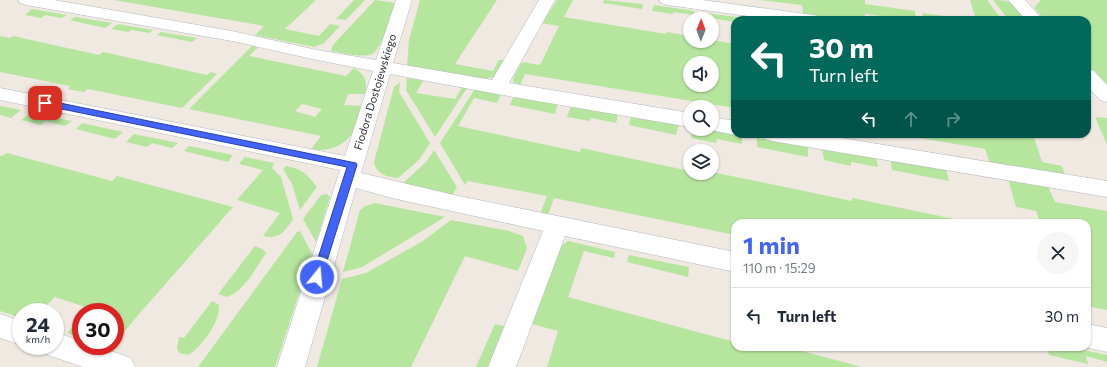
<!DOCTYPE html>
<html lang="en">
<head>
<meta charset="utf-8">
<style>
  :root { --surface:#fff; --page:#f6f6f7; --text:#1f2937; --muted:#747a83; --line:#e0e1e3; --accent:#4264fb }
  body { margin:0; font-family:Commissioner,sans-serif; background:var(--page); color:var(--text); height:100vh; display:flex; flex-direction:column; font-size:15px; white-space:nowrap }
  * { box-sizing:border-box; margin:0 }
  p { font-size:13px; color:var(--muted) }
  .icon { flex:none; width:22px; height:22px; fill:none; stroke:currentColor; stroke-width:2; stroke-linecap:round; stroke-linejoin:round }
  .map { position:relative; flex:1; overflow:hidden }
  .sheet { position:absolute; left:731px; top:219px; width:360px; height:132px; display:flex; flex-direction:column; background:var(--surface); border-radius:12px; box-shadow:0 1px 3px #0004 }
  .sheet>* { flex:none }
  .guide { position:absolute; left:731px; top:16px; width:360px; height:122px; border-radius:12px; box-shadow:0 1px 3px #0004; background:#00695c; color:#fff; overflow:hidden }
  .needle { width:26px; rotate:1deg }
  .buttons { position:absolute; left:683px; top:12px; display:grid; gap:8px }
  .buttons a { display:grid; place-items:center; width:36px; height:36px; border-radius:50%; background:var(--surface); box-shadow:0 1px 3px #0004; font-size:20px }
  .speed { position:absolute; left:12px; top:303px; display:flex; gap:8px; font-size:20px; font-weight:700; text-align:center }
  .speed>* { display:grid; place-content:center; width:52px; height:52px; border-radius:50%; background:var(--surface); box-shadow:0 1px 3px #0004; line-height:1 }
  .speed small { font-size:10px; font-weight:400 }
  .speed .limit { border:6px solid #d22; background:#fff; color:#111 }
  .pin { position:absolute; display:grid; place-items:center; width:34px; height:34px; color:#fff; margin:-17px; border-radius:8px; box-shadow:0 2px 6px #0006 }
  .me { position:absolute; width:44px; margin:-22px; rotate:17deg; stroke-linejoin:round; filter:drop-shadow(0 0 3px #0008) }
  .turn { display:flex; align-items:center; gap:14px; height:84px; padding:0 12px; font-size:18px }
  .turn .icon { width:52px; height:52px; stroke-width:2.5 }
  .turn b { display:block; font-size:28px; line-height:34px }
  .lanes { display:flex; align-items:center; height:38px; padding:0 12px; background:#0003; justify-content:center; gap:20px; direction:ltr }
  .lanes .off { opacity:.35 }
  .round { display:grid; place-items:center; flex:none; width:42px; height:42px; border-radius:21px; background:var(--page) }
  .headline { display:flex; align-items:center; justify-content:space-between; height:68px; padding:0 12px }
  h1 { font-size:24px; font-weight:700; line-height:30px; color:var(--accent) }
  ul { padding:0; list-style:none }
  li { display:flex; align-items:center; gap:12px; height:56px; padding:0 12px; border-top:1px solid var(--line) }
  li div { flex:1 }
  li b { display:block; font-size:15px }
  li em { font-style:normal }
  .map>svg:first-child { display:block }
  .green { fill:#b6e59e; fill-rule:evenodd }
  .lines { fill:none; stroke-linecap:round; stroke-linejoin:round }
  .minor-casing { stroke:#b4b7c1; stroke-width:1 }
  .minor { fill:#fff; fill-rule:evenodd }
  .route { fill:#4264fb; stroke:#2b41a3 }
  .labels { text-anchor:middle; stroke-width:3.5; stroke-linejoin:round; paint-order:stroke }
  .street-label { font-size:11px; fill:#2e2e2e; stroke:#fff }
</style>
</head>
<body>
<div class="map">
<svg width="1107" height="367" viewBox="0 0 1107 367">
  <rect width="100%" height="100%" fill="#efe9e1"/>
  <!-- green -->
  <path class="green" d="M114,0h202l-31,29 34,7 11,-12 10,2 -16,17 -10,4 -59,-12 9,-9z
    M354,0h11l-19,20 -10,-1z
    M375,0l20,3c-4,11 -13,47 -23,51 -12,4 -29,-1 -41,-3l1,-5z
    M420,0h77l-42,64 38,7 6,-11h7c-4,7 -7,16 -16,18 -11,4 -67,-9 -83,-11l2,-27z
    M557,0h16l-9,17 102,17 1,-2 23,4v5l22,-1 23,4v64l-210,-34 -5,11 -7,-3v-4l9,-16 18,3 19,-39 -17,-3zM690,63h22v22h-22z
    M604,0l39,4 -1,5 -39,-6z
    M759,0h106v4l50,7 1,9 -51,-6v6h-26l-36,-6 -1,-9z
    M970,0h17l15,20h-26z
    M993,0c21,0 21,5 34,20h-18z
    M1041,0h66v86l-20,-21v-45h-42l-11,-12z
    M654,5l40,6v4l-20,-3 -1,2 -21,-3z
    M32,9l35,6 -5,3 -17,-3 -4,3 -16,-3z
    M705,13l40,5v2h-10v2l-31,-5z
    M922,13l52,7h-50z
    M75,17l37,6 -7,5 -35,-8z
    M118,24l35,6 -4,3 -17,-3 -4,2 -17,-3z
    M161,32l36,6 -5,4 -35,-7z
    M0,36l10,2 3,-2 86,19 4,-3 104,23 4,-3 6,2 -35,34 -94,-19 -4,3 -16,-3 2,-3 -70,-14z
    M252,46l6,1 -9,9 97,20 8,-8c11,6 14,14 11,26h-17l-4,11 17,1c-3,8 -5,23 -10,29 -10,13 -25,17 -40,14l10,-13 -132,-27zM302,104l20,5 -7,8 -20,-6z
    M407,78l16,3 -7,12 39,6 7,-12 5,1 -32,49 -29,-47z
    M400,82l-1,10 31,51 -11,17 -21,18c-11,-1 -22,-4 -24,-16l20,-75z
    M475,89l26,5 -4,9 -23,-5 -16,28 122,26 1,-4 109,23v2l21,3 1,-4 140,29v-3l122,25h-239v12l-181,-37 -6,17 -8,-1 7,-18 -79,-15 -3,4 -25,-42z
    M514,96l44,7 -3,11 -45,-9z
    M0,106l21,4 -10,8 -11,-3z
    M571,106l47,8 -2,9 -25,-5 -1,3 -23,-4z
    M31,113l41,8 -7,5 -19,-5 -5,4 -20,-5z
    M631,116l48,8 -3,11 -47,-10z
    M1095,117l12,1v27z
    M82,123l41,9 -8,7 -39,-10z
    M692,129h15l35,6v9l-25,-5 -1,4 -25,-5z
    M134,134l44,9 -6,5 -20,-5 -5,4 -21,-5z
    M896,134h137l9,28 20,4 4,11 -76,-14 -5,-14z
    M757,138l51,8v11l-51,-10z
    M189,146l44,9 -5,7 -44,-11z
    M822,149l54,9 2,9 -27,-5v4l-27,-6z
    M434,150l23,37 -5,9 -51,-11 25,-23z
    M7,153l105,28 5,-5 116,31 -100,114 -18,23v-32h-30l3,-4 -33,-11 -15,15h-19v6l-21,-7v-155h2z
    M245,157l29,6 -2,5 9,9 12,42c-8,12 -14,21 -30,17l17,-23 -43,-13 26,-30 -24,-6z
    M891,160l55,10 3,11 -57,-11z
    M286,166c16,3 21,8 31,21l-17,23 -8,-26 -9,-15z
    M1008,179l40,7 7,16 52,9v99l-20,-4v-83h-47l-4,-12 -20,-4z
    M327,194l3,3 -14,45 -13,-23 18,-24z
    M375,203l70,14 -83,50 -19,5 17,-62 5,-4z
    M451,220l58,11 14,5 4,12 -9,23 -53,-15 -54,111h-94l25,-88 24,-6 57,-32z
    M300,231l12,23 -37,113h-77l99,-135z
    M568,241l47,11 -1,6 -30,-7 -16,46 163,44 1,-9 3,1v14h52l75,20h-315l11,-36 -26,-7 29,-78z
    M255,246l7,3 4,4c-11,16 -21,37 -39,44l-9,-3z
    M629,255l60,12 -1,10 -61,-15z
    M212,301l7,4c1,17 -17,42 -31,50l-9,-2 -2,-5 2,-11 5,1z
    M81,317v21l-14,-5z
    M495,324l13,3 -16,40h-16z
    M1046,347h23l38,8v7l-21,-6 2,8 -39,-9z"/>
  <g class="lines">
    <!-- minor casing -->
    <g class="minor-casing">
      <path id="minor" d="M18,0h36l178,31 85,19 59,10 20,-60h16l-19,63 99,17 47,-80h16l-46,83 181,30v14l-193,-33 -107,-20 -29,99 93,22 281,57v20l-170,-36 -49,131h-28l55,-136 -151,-33 -36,-10 -51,179h-28l63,-197 -340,-70v-12l345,68 28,-85 -56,-11 -85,-19 -206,-36 -6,-2z
        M659,0h43l111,15 6,1 2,4h-44l-110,-15 -6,-2z
        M1008,0h17l18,20h-17z
        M1087,69l7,2 13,14v17l-7,-2 -13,-14z
        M712,117l23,4v13h3l-3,1 -29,-6h6z
        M762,134h54l291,47v16l-335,-56 -7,-2z
        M0,314l21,7v24l-21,-7z
        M1087,324l20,4v24l-23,-5h3z
        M55,332l26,9v5h16l34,12 4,9h-52l-38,-13 -3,-8h13z"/>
    </g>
    <!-- minor -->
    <use href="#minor" class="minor"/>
  </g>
  <!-- route -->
  <path class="route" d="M45,100l311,63 1,2 -36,115 -4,1 -3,-1 -2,-3 35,-110 -305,-62v-4z"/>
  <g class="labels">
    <!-- street labels -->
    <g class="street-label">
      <text transform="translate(375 92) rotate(-73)" y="4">Fiodora Dostojewskiego</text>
    </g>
  </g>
</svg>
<div class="buttons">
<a><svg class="needle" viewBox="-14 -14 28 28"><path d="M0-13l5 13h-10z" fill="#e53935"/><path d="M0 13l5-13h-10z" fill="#747a83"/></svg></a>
<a><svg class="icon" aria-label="sound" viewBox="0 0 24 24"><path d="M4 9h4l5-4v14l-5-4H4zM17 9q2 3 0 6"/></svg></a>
<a><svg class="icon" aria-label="search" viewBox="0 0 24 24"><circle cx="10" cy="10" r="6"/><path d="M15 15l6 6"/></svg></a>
<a><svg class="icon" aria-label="layers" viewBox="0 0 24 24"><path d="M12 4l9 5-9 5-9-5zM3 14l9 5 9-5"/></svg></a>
</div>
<div class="speed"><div>24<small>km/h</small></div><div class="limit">30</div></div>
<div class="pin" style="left:45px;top:103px;background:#d93025"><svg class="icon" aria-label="arrive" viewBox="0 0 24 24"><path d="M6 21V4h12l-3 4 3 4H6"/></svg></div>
<svg class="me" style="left:317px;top:277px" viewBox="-20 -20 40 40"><circle r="17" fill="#4264fb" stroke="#fff" stroke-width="3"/><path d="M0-11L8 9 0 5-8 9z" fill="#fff"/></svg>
<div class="guide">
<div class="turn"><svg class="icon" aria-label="left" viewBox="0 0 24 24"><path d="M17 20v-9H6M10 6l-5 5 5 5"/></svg><div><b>30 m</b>Turn left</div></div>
<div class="lanes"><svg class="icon" aria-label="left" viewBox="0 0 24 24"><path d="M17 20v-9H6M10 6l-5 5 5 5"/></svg><svg class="icon off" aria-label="ahead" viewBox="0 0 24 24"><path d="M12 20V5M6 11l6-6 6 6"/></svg><svg class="icon off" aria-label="right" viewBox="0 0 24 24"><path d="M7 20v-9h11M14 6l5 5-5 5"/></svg></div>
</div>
<section class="sheet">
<div class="headline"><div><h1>1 min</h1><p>110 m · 15:29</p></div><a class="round"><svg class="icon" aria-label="close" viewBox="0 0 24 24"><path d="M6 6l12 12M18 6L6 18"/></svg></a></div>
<ul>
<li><svg class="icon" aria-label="left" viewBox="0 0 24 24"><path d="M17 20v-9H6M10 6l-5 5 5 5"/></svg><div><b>Turn left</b></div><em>30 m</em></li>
</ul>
</section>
</div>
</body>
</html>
